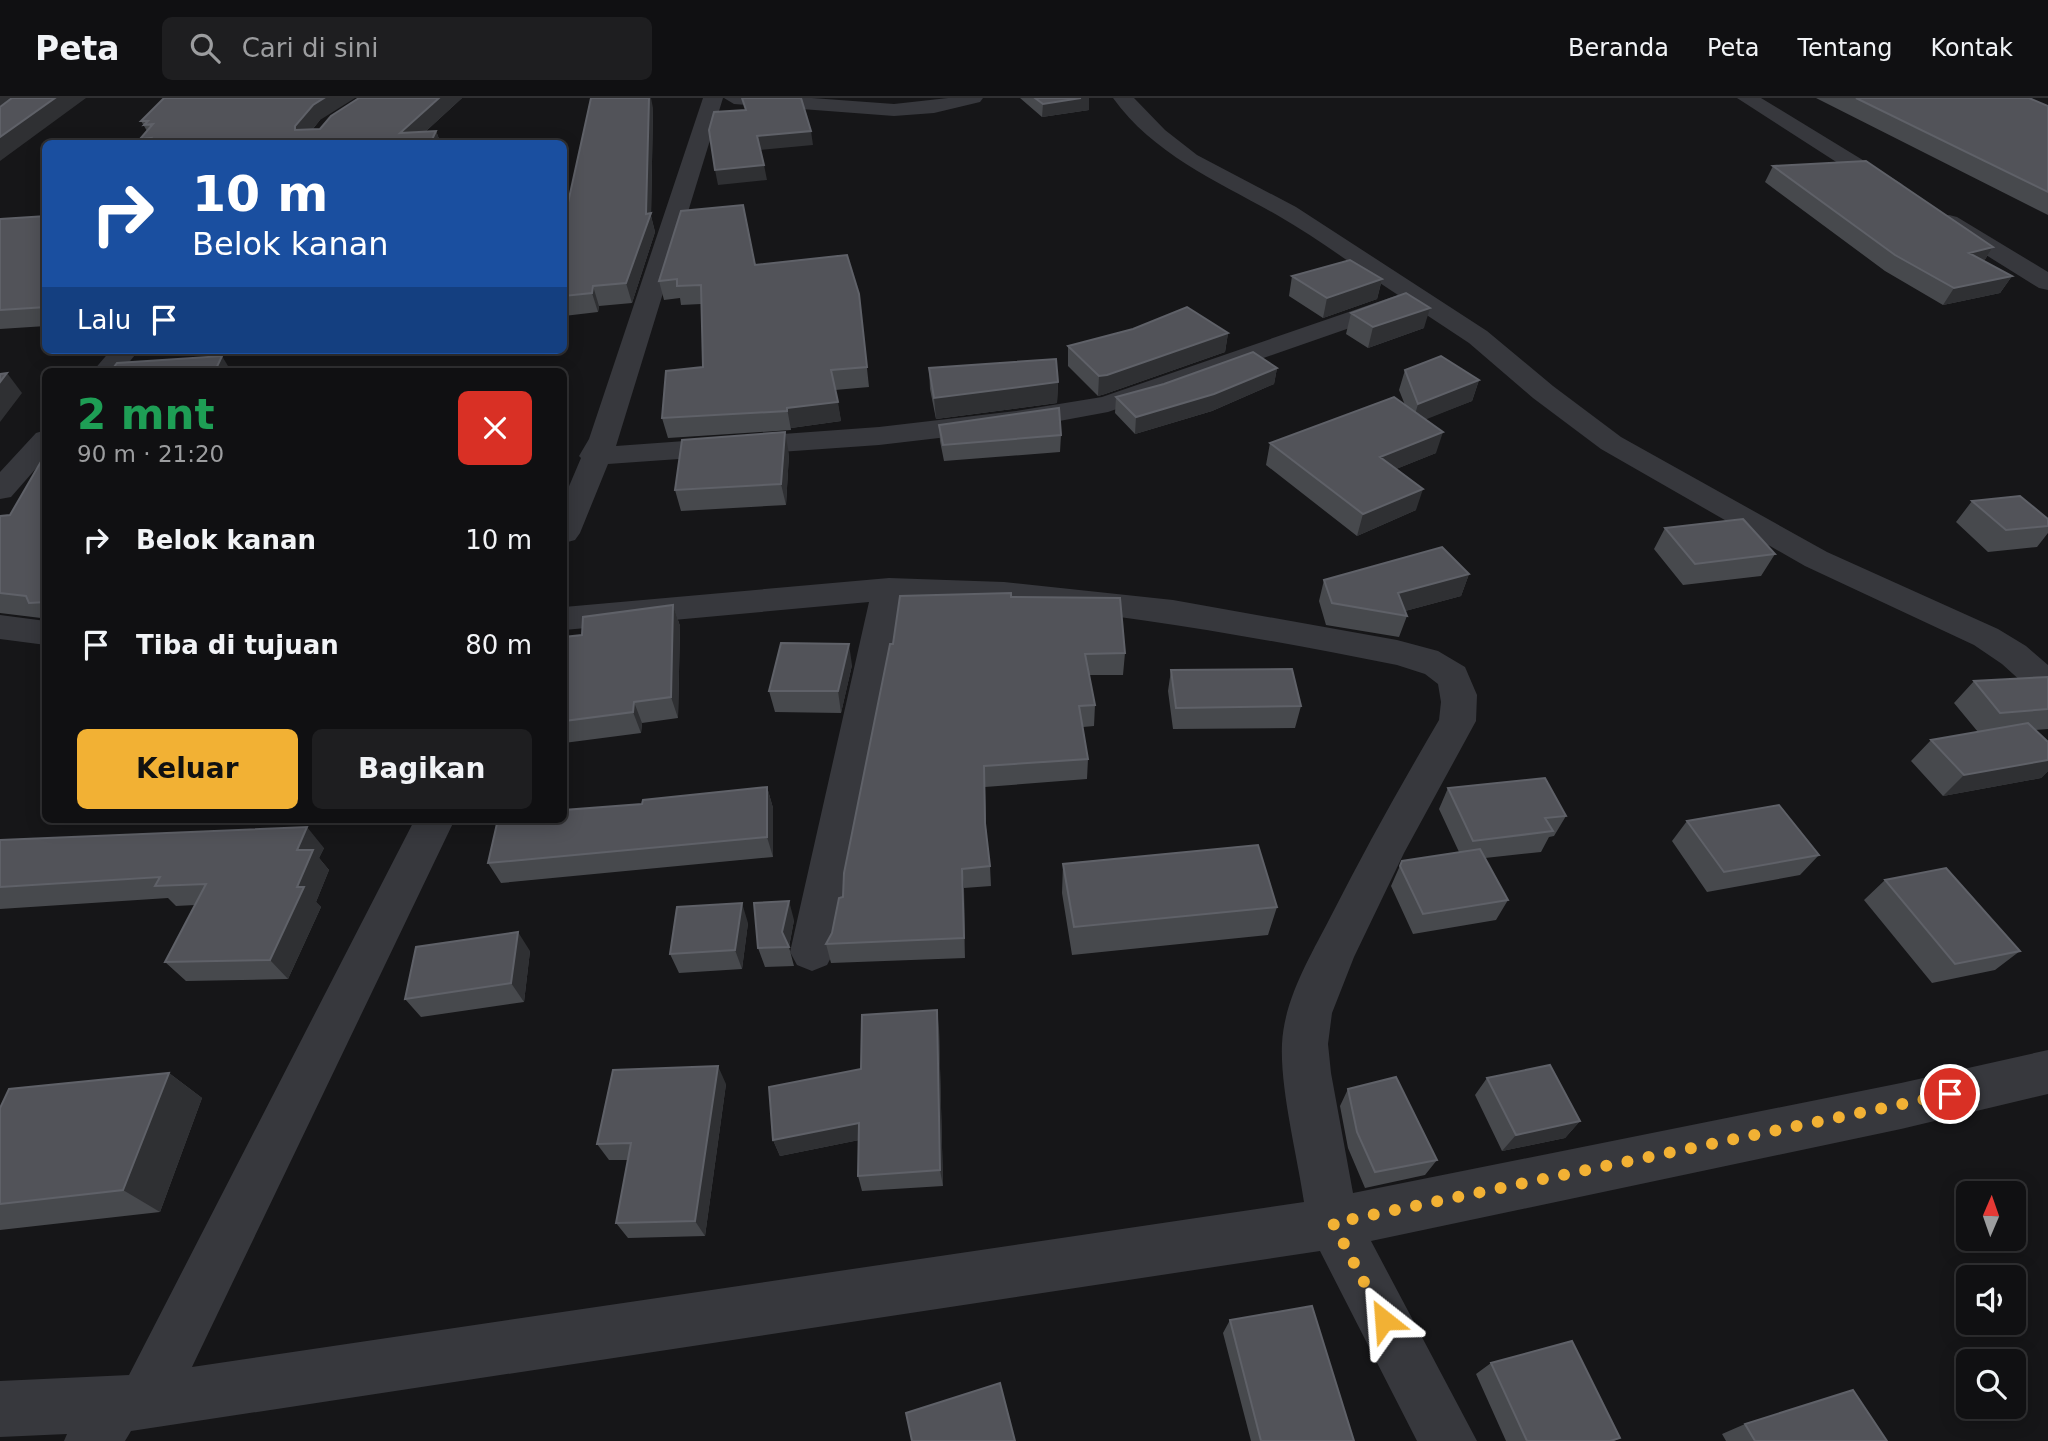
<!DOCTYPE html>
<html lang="id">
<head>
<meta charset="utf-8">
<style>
  :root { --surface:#101012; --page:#1e1e20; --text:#f1f3f6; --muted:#9c9d9f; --line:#303032; --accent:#f2b134 }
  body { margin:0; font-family:"DejaVu Sans",sans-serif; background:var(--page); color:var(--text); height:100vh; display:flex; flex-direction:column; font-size:26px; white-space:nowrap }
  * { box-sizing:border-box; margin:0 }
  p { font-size:23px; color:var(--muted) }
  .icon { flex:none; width:38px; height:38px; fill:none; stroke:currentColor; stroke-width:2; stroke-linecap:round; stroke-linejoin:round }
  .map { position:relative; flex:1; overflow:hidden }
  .details { position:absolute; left:42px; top:270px; width:525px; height:455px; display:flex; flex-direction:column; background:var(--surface); border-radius:10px; box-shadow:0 4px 18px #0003,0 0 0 2px var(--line) }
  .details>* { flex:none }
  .guide { position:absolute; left:42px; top:42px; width:525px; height:214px; border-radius:10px; box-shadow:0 4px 18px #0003,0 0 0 2px var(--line); background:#1a4fa0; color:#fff; overflow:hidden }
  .needle { width:46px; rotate:2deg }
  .fabs { position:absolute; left:1956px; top:1083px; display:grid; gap:14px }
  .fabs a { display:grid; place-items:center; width:70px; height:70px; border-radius:10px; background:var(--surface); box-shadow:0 4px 18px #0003,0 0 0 2px var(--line); font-size:35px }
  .pin { position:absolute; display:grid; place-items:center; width:60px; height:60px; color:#fff; margin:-30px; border:4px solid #fff; border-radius:50%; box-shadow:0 2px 7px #0007 }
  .me { position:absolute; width:77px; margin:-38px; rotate:332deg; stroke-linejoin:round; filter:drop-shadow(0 0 5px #0008) }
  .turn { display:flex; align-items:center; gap:24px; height:147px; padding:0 35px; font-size:32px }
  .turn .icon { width:91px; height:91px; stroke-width:2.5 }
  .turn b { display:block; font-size:49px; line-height:60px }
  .then { display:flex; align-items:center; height:66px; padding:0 35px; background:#0003; gap:14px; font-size:26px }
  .round { display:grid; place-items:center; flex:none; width:74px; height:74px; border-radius:10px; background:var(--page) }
  .overview { display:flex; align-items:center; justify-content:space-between; height:119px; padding:0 35px }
  h1 { font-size:42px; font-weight:800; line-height:52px; color:#1e9e55 }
  .button { display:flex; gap:14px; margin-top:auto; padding:14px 35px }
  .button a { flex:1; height:80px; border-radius:10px; background:var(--accent); color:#111; font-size:28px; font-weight:800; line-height:80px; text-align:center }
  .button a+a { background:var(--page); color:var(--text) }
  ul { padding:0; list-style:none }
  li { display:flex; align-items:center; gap:21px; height:105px; padding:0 35px }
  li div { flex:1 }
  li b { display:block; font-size:26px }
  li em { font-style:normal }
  header { display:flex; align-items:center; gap:42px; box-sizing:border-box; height:98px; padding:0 35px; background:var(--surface); border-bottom:2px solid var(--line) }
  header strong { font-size:33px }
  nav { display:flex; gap:38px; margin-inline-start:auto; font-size:24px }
  .search { width:490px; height:63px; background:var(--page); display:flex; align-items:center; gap:18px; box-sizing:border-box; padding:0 24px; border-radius:10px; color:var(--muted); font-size:26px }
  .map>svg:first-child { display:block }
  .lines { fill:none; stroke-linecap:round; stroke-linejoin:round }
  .minor { fill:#37383d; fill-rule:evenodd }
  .wall { fill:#47494d }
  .shaded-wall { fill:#2f3033 }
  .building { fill:#525359; stroke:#5f6168; stroke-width:2 }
  .route { stroke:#f2b134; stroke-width:12; stroke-dasharray:0 21.6 }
</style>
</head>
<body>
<header>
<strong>Peta</strong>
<div class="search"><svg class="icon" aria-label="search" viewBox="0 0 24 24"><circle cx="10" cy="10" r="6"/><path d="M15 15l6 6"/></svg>Cari di sini</div>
<nav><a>Beranda</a><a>Peta</a><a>Tentang</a><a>Kontak</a></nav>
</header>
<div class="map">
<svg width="2048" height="1343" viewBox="0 0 2048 1343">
  <rect width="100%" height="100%" fill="#161618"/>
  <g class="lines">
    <!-- minor -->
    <path class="minor" d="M703,0h20l-107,348 263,-19 137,-16 86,-14 296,-102c-40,-26 -79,-56 -121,-80 -58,-33 -123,-60 -164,-117h21l31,32 32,25 99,52 191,124 66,55 68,51 206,115 171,77 28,17 22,19v33l-13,-4 -33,-30 -28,-19 -169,-79 -204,-117 -68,-51 -64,-55 -59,-39 -3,4 -299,104 -92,17 -137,16 -271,19 -28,69 -5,7 -11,3v-45l17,-40 -2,-2 10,-17z
      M724,0h88l82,6 54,-6h35l-3,4 -46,11 -40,3 -160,-12z
      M1737,0h24l141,86 3,5 -3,5h-16z
      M1949,117l8,2 91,55v18l-9,-2 -98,-61 -3,-5 3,-5z
      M111,252h28l-17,21h-29z
      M46,332v27l-35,40 -11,2v-27l36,-39z
      M889,480l115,4 169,18 224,40 41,11 27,16 12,28 -1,26 -72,132 -50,104 -22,56 -4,31 3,29 22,120 548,-110 147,-33v44l-147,35 -530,112 106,200h-60l-97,-190 -1189,180 -6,10h-61l3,-7 -67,3v-56l129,-6 286,-556h40l-263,548 1112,-165c-7,-47 -24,-113 -22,-158 2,-45 29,-89 49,-128 34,-67 70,-131 108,-196l2,-18 -3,-18 -13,-10 -28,-9c-164,-32 -326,-63 -494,-64l-69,351 -7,13 -15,6 -15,-6 -7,-13 79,-350 -305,28v-23z
      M0,517l46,6v24l-46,-6z"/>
  </g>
  <!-- wall -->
  <path class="wall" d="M359,0h103l-37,34 11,-1 5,13h-299l-2,-5 7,-8 -6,-10 179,-1 -8,10 8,-1z
    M1020,0h69v12l-47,7z
    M1816,0h213l19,8v109z
    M653,10l-2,108 4,16 -23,71 -33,3 -1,6 -34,4v-95z
    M1773,68l220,81 -9,14 28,15 -12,17 -57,12 -58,-34 -120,-89z
    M46,118v110l-46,3v-110z
    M755,167l104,29 10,93 -34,3 6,31 -50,7v2l-123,8 -6,-20 41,-51 -2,-63 -20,1 -1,-7 -16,2 -5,-19z
    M1292,178l90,3 -5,20 -54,19 -34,-22z
    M1351,215l73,15 -56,20 -22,-14z
    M1133,231l95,4 -3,19 -120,42 -7,2 -30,-30v-20z
    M929,270l129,14 -1,21 -121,16 -6,-30z
    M1277,270l-3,16 -62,27 -77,23 -20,-21 1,-16z
    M1405,272l74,10 -7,21 -47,18 11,34 -40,16 20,41 -59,26 -91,-71 4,-22 135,-38 -6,-15z
    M939,327l122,10 -1,17 -116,9 -4,-20z
    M46,355v169l-5,-4 -41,-5v-97l10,-1z
    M789,356l-3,51 -105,6 -6,-21z
    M1972,403l76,18v14l-11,14 -49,5 -32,-30z
    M1665,430l110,26 -14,22 -78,9 -29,-36z
    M1469,476l-8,22 -56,15 2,5 -8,21 -73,-12 -7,-24 5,-21z
    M1011,499l114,56 -2,22h-34l6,30 -1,21 -11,1 5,32 -1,20 -102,8 1,41 4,38 1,20 -27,2 1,70 -134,5 -5,-19 6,-11 11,-36 50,-253z
    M673,507l7,21 -2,92 -36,5 -1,10 -77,10v-106l18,-2z
    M852,567l-11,48 -66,-1 -6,-21z
    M1171,572l130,36 -6,22 -122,1 -5,-38z
    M2048,579v52l-13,1 13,12v29l-7,7 -98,18 -32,-35 20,-21 47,-8 -24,-29 20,-22z
    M767,689l6,21v49l-272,26 -13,-20 154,-59z
    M1448,690l118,28 -12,20 -5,1 -8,15 -56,6 23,42 -12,20 -83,14 -22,-48 11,-25 57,-9 -20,-43z
    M1687,723l132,34 -19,20 -93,17 -35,-51z
    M0,742l324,8 -5,10 10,12 -13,32 5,5 -33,72 -102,2 -21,-19 30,-57 -19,1 -8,-8 -168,11z
    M1063,766l214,43 -9,28 -196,20 -10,-62z
    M1885,782l135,71 -25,19 -63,13 -68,-83z
    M794,822l-5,27 5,19 -29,1 -7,-19z
    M748,825l-6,46 -63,4 -9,-19z
    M530,853l-6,51 -103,15 -16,-18z
    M939,930l4,158 -81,5 -4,-15 1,-36 -79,16 -7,-16 88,-71z
    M169,975l33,25 -42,114 -160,18v-122z
    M1487,980l93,43 -15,17 -63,13 -27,-56z
    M726,986l-21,152 -77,2 -12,-15 12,-63h-19l-12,-16z
    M1348,991l89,71 -12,15 -60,13 -17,-40 -8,-42z
    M1230,1222l124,121h-103l-28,-108z
    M1491,1265l129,75 -6,3h-108l-30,-67z
    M1745,1326l142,17h-161l-4,-7z"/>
  <!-- shaded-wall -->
  <path class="shaded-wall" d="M0,0h12l-12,8z
    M55,0h31l-86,63v-24z
    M324,0h31l-35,22 -18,22 -7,-12v-4l18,-21z
    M439,0h23l-50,46 -12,-11z
    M649,0h2l2,10 -2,108 4,16 -23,71 -6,-20 20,-69z
    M1081,0h8v12l-47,7 1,-13z
    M436,33l5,13h-11z
    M811,33l2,14 -53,5 -3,-14z
    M764,67l3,15 -49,5 -3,-15z
    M1993,149l-11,17 -13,-11z
    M2012,178l-12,17 -57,12 11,-17z
    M1382,181l-5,20 -54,19 4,-20z
    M593,188l6,20 -1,6 -6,-19z
    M1430,210l-6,20 -56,20 5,-21z
    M1228,235l-3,19 -120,42 -7,2 1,-20z
    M222,258l9,15h-16z
    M1277,270l-3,16 -62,27 -77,23 1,-17z
    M7,275l15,20 -22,29v-40z
    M1479,282l-7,21 -60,24 6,-21z
    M1058,284l-1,21 -121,16 -2,-21z
    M838,304l3,19 -50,7v2l-4,-22z
    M785,334l4,22 -3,51 -5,-21z
    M1443,334l-7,21 -62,25 6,-21z
    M1423,391l-7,21 -59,26 6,-22z
    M1469,476l-8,22 -67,18 4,-21z
    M673,507l7,21 -2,92 -7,-21z
    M849,546l3,21 -11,48 -3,-22z
    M634,604l8,21 -1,10 -8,-21z
    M2048,662v11l-7,7 -98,18 21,-21z
    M767,689l6,21v49l-6,-20z
    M307,729l17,21 -5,10 10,12 -13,32 5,5 -33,72 -18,-19 27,-110z
    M962,771l2,19 1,70 -1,-20z
    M789,803l5,19 -5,27 -7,-15z
    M742,805l6,20 -6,46 -7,-19z
    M518,834l12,19 -6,51 -13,-19z
    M937,912l2,18 4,158 -3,-16z
    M718,968l8,18 -21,152 -10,-15z
    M169,975l33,25 -42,114 -37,-22z
    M1580,1023l-15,17 -63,13 14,-16z
    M859,1025l5,16 -84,17 -7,-16z"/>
  <!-- building -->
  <path class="building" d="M12,0h43l-55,39v-30z
    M164,0h160l-11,7 -18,21v4l25,-1 11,-13 28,-18h80l-39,35 36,-2 -6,13h-284l5,-6 -11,1 13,-15 -9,1 4,-4h-7z
    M591,0h58l-3,116 5,-1 -25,70 -33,3 -1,7 -28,3v-75z
    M742,0h59l10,33 -54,5 7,29 -49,5 -6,-40 5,-18 32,-2z
    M1035,0h46l-38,6z
    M1856,0h173l19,8v86z
    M1866,63l127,86 -24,6 43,23 -58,12 -59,-33 -122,-89z
    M743,107l12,60 92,-10 12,39 8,73 -36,3 7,32 -51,6v3l-125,7 4,-47 37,-4 -2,-82 -24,1v-7l-18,2 22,-70z
    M46,118v91l-46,3v-91z
    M1350,162l32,19 -55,19 -35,-22z
    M1406,195l24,15 -57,19 -22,-14z
    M1187,209l41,26 -121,42 -8,1 -31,-30 65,-17z
    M1253,254l24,16 -63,26 -78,23 -20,-20 48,-13z
    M222,258l-7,15h-104l6,-8z
    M1441,258l38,24 -61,24 -13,-34z
    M1056,261l2,23 -124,16 -5,-30z
    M7,275l-7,9v-8z
    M1394,299l49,35 -63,25 43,32 -60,25 -93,-71z
    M1059,310l2,27 -118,10 -4,-20z
    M785,334l-4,52 -106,6 7,-50z
    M46,355v149l-17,1 -3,-7 -26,-3v-77l10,-1z
    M2020,398l28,23v7l-42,4 -34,-29z
    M1743,421l32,35 -80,10 -30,-36z
    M1442,449l27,27 -71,19 9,23 -75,-13 -8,-23z
    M1011,495v4l109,1 5,55 -40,1 10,51 -16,1 9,53 -104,7 1,57 5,43 -28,3 2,69 -138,6 6,-11 7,-35 4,-1 1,-24 46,-229h3l7,-48z
    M673,507l-2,92 -37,5 -1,10 -69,9v-84l18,-2 1,-18z
    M781,545l68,1 -11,47h-69z
    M1292,571l9,37 -125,2 -5,-38z
    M2048,579v32l-48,4 -26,-32z
    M2028,625l20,19v18l-84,15 -33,-35z
    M1545,680l21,38 -21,2 8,13 -80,10 -25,-53z
    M767,689v50l-279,26 10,-44h66v-9l78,-6 1,-4z
    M1779,707l40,50 -95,17 -37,-51z
    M307,729l-10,23h16l-16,37h7l-34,73 -105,2 41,-78 -51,2 5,-9 -160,10v-47z
    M1258,747l19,62 -203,20 -11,-63z
    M1480,751l28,51 -85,14 -23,-48 2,-5z
    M1946,770l74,83 -65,13 -70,-84z
    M789,803l-7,31 7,15 -31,1 -4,-45z
    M742,805l-7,47 -65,4 7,-47z
    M518,834l-7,51 -106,16 11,-52z
    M937,912l3,160 -82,6 1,-53 -86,17 -4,-53 92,-18 1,-54z
    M1550,967l30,56 -64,14 -29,-57z
    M718,968l-23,155 -79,2 15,-80 -34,1 16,-74z
    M169,975l-46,117 -123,14v-96l9,-19z
    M1396,979l41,83 -62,12 -18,-40 -9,-43z
    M1312,1208l42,135h-93l-31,-121z
    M1572,1243l48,97 -10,3h-83l-36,-78z
    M1000,1285l15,58h-103l-6,-28z
    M1853,1292l34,51h-132l-10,-17z"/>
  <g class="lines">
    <!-- route -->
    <path class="route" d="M1384,1222l-51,-97 617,-129"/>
  </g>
</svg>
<div class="fabs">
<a><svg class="needle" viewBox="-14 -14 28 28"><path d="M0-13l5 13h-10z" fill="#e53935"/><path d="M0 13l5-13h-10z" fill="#9c9d9f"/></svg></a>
<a><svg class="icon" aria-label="sound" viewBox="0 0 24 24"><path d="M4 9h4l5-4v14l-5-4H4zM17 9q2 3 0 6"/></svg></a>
<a><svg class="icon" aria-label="search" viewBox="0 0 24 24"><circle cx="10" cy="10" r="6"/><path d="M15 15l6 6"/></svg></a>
</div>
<div class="pin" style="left:1950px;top:996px;background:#d93025"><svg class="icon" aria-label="arrive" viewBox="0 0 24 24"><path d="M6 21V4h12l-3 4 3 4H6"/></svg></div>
<svg class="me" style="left:1384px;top:1222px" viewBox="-20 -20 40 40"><path d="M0-17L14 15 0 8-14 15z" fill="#f2b134" stroke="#fff" stroke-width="4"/></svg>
<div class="guide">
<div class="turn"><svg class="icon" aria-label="right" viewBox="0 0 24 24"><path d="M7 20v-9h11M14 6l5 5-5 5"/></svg><div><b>10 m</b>Belok kanan</div></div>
<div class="then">Lalu<svg class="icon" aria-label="arrive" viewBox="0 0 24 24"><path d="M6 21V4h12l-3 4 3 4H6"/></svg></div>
</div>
<section class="details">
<div class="overview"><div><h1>2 mnt</h1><p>90 m · 21:20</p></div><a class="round" style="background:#d93025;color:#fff"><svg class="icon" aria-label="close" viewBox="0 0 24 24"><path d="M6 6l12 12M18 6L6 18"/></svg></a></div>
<ul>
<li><svg class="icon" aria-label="right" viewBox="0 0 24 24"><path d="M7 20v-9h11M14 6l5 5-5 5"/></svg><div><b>Belok kanan</b></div><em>10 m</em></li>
<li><svg class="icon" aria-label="arrive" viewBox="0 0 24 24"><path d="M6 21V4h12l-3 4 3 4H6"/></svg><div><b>Tiba di tujuan</b></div><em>80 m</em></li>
</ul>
<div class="button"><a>Keluar</a><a>Bagikan</a></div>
</section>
</div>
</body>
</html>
